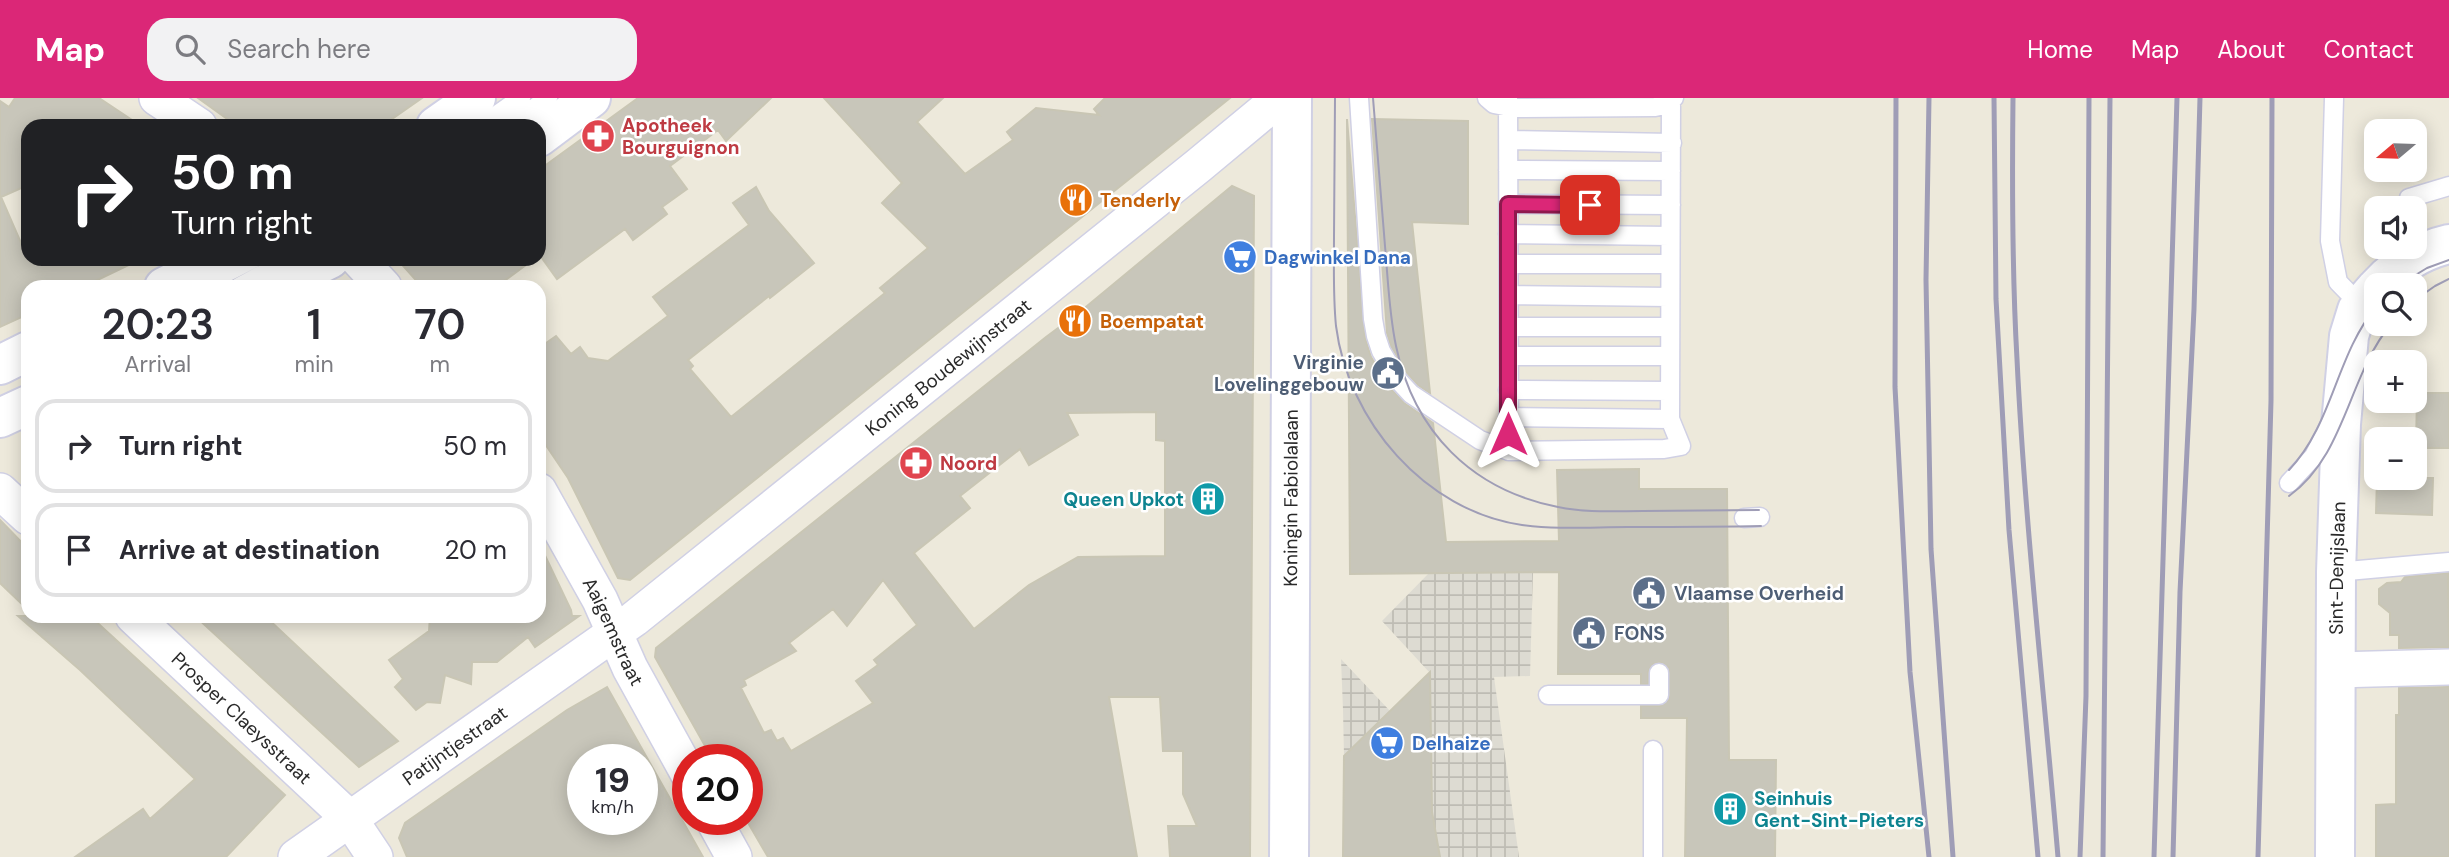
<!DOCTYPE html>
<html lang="en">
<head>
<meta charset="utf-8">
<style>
  :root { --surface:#fff; --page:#f2f2f3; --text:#2b2b33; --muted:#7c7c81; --line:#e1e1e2; --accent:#db2777 }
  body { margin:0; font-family:"DM Sans",sans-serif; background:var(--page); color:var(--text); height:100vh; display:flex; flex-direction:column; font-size:26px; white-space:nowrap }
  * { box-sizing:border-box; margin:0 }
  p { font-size:23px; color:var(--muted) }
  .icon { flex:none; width:38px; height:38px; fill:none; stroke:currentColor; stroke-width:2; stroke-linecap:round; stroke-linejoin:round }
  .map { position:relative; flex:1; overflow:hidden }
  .panel { position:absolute; left:21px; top:182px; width:525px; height:343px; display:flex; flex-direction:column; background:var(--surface); border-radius:21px; box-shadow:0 4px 18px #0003 }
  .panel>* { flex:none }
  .top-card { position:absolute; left:21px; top:21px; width:525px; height:147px; border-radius:21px; box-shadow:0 4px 18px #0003; background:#202124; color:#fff; overflow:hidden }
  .needle { width:46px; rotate:251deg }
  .fabs { position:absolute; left:2364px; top:21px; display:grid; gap:14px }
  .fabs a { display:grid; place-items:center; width:63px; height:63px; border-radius:14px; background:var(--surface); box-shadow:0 4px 18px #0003; font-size:35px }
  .speed { position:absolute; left:567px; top:646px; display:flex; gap:14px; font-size:35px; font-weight:700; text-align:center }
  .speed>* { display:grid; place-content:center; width:91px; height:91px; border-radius:50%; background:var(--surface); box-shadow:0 4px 18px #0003; line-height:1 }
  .speed small { font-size:18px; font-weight:400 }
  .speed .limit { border:10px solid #d22; background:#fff; color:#111 }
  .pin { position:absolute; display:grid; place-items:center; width:60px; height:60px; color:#fff; margin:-30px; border-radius:14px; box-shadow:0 4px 10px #0006 }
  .me { position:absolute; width:77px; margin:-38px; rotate:0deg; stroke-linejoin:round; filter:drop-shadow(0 0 5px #0008) }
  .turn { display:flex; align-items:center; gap:24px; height:147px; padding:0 35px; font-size:32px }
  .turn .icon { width:91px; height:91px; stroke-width:2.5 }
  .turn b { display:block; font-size:49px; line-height:60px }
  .eta { display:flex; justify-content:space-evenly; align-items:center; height:119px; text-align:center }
  .eta b { font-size:42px; font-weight:600; line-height:49px }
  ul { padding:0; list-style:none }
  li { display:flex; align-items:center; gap:21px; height:94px; margin:0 14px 10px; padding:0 21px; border:4px solid var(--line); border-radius:21px }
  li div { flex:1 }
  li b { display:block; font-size:26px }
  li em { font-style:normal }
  header { display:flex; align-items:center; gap:42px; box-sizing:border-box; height:98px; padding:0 35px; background:var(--accent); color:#fff }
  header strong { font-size:33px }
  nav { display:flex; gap:38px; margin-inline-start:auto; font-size:24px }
  .search { width:490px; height:63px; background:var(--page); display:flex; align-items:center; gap:18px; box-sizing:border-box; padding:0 24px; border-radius:21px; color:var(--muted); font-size:26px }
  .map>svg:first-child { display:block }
  .plaza { fill:url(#plaza-grid) }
  .building { fill:#c8c6ba; stroke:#c9c6b4; stroke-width:2; fill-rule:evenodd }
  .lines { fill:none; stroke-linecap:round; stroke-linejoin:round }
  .service-casing { stroke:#d0d0e4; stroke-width:21 }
  .minor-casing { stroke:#d0d0e4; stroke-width:38 }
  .tertiary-casing { stroke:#d0d0e4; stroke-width:42 }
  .service { stroke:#fff; stroke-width:18 }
  .minor { stroke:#fff; stroke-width:35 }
  .tertiary { stroke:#fff; stroke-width:38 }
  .tram { stroke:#9f9db6; stroke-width:2 }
  .rail { stroke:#9f9db6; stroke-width:5 }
  .route-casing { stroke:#8e194d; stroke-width:18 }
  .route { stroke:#db2777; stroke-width:12 }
  .labels { text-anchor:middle; stroke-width:5; stroke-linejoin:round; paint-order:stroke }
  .health-label { font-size:19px; font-weight:bold; fill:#be3a42; stroke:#fff; text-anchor:start }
  .food-label { font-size:19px; font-weight:bold; fill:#c56008; stroke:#fff; text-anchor:start }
  .shop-label { font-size:19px; font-weight:bold; fill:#366cbe; stroke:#fff; text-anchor:start }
  .service-label { font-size:19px; font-weight:bold; fill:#4e5e75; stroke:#fff; text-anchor:start }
  .street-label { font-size:19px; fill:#2a2a2a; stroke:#fff }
  .culture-label { font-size:19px; font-weight:bold; fill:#0d838f; stroke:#fff; text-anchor:end }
</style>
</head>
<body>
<header>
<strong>Map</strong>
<div class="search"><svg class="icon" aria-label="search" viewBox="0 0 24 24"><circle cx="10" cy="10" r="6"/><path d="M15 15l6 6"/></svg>Search here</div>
<nav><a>Home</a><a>Map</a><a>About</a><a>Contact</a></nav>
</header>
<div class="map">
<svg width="2449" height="759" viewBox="0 0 2449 759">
  <defs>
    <pattern id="plaza-grid" width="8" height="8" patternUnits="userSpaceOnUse" patternTransform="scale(1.75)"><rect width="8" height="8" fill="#dddbd2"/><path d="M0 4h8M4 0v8" fill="none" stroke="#bebcb4"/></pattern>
  </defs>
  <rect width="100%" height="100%" fill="#ede9db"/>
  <!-- plaza -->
  <path class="plaza" d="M1533,474l-3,104 -36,1 25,180h-79l-8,-45 -2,-139 -48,-52 47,-48z
    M1341,561l49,52 -46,45 -1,-46z"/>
  <!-- building -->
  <path class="building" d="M15,0h84l42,28h-113v59l-27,12 27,62h113l-58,28h-55v27l-28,13v-226l9,6z
    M198,0h224l-40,28h-145z
    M638,0h133l-45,43 -8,-11 -48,36 17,23 -25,18 5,7 -34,26 -8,-11 -68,50 -18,-25v-84z
    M824,0h119l-26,24 48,52 48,-34 -6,-8 29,-24 63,7 -5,-6 11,-11h125l-600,482 -12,-2 -50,-100 -29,-43v-87l17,-12 15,18 9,-7 8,11 20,3 60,-45 -15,-19 96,-72 -16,-22 23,-16 13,24 45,52 -44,35 -1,-2 -81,64 5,6 -3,3 41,48 154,-124 -5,-5 48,-40 -46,-45 20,-20z
    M1347,21l18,219 6,19 19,31 14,15 29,20 13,119 113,-1 -2,-71 82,-1v20h88l2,271h47l-1,97h-90l2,-139h-46v-12h19l9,-6v-32l-9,-6 -7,2 -5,8v12h-7v-10h-83l1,-102 -209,2z
    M1372,21l96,2v103l-56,-2 18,171 -12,-8 -11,-12 -16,-27 -4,-13z
    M1232,88l22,10 -4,661h-80l-2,-31h29l-14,-32v-43h-20l-3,-54h-51l28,160h-369l-21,-36v-61h-34l-58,-103 1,-9 390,-311 35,-26zM1156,314v28l9,1v115l-87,1 -49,28 -55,44 -60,-76 56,-45 -10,-12 60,-47 9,16 49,-30 -11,-22zM883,482l34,45 -43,35 4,5 -22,16 17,22 -82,48 -8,-13 -6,3 -6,-11 -7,3 -23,-45 5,-3 -2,-5 52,-29 -7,-8 44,-34 14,17z
    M397,161h137l-38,28h-74z
    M2417,295h32v55h-33z
    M2377,380h56l-1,37 -56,-2z
    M0,422l28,29v61l-28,-27z
    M539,445l32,67 1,6h7l-44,31 -7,-10 -31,25h-25l-1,22 -26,-9 -5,28 -13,-1 -11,8 -21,-23 8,-8 -14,-19 40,-29 1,-15h109z
    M2448,475l1,74 -50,1v-13h-9v-22l-11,-9v-15l8,-6 14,-1 4,-5z
    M18,518h72l195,179 -59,62h-151l68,-48 7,10 45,-40 -115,-109z
    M195,518h70l133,125 -39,26z
    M1430,574l2,140 8,45h-97l1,-101z
    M607,589l96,170h-296l-8,-19 6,-15 162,-113zM583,662h59v59h-59z
    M2449,589v170h-73v-52l20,-1v-89h3v-27z"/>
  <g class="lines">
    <!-- service casing -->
    <g class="service-casing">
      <path id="service" d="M1359,0l14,221 3,17 5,15 17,29 13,14 69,46 29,11 155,-2 17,-3 -11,-27 1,-321
        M1487,0l7,6 20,4 141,-1 10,-2 9,-7
        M1508,0l1,353
        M2334,0l-4,143 8,41 38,39
        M481,28l40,-28
        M510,28l38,-28
        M1508,42l164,3
        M1508,72l163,1
        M1509,106l162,1
        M2408,110l1,-10 40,-12
        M1508,136l162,2
        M1509,166h160
        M216,180l37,-19
        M239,189l37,-20
        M1509,197l160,2
        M1510,229h160
        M1510,258h159
        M1508,292l162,1
        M1508,319l162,2
        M2289,385l25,-27 16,-32
        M1744,420l16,-1
        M2336,474l113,-10
        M1548,597h111v-22
        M1653,759v-107"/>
    </g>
    <!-- minor casing -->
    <g class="minor-casing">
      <g id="minor">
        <path d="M157,0l42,28"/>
        <path d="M358,161l26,28"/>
        <path d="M0,393l28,26"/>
        <path id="s1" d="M539,393l61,109 30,68 58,105"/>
        <path id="s2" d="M133,518l216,202 26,39"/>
        <path d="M2335,572l114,-3"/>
        <path d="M713,721l21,38"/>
        <path id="s3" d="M296,759l338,-238 564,-453 82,-68"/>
      </g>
    </g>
    <!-- tertiary casing -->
    <g class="tertiary-casing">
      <g id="tertiary">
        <path d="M436,28l40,-28"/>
        <path d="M539,39l52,-39"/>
        <path d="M2379,187c18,-20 44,-35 70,-41"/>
        <path d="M164,189l55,-28"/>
        <path d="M273,189l57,-28"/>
        <path d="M0,267l28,-14"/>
        <path d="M0,320l28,-13"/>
        <path id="s4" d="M1289,759l3,-759"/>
        <path id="s5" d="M2335,759l1,-285 5,-148 8,-88 8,-26 19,-22"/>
      </g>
    </g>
    <!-- service -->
    <use href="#service" class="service"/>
    <!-- minor -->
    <use href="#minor" class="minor"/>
    <!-- tertiary -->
    <use href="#tertiary" class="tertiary"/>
    <!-- tram -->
    <path class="tram" d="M1335,0c0,46 -1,92 -1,138 0,30 -1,60 2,90 12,95 89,185 186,199 35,5 71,2 106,2 44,0 89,0 133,-1
      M1373,0c4,49 8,99 12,148 3,33 4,67 11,100 18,86 76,144 162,161 28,6 57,4 85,4 39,0 77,-1 116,-1
      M2399,187l28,-17 22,-8
      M2415,202l20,-14 14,-7
      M2289,372c44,-46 47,-115 87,-163
      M2289,398c57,-41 59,-120 102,-172"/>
    <!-- rail -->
    <path class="rail" d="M1896,0l-1,289 15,285 19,185
      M1929,0l-3,182 5,269 22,308
      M1994,0l2,201 13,231 29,327
      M2013,0c-1,87 -1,174 4,261 8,166 27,332 41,498
      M2080,759l6,-161 3,-598
      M2103,759l7,-759
      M2154,759l23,-759
      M2173,759l7,-265 14,-283 6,-211
      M2258,759l13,-456 1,-303"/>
  </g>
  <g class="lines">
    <!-- route casing -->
    <g class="route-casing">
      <path id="route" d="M1508,336v-230l82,1"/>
    </g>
    <!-- route -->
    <use href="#route" class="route"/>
  </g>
  <!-- icons -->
  <defs>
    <g id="pharmacy-disc" transform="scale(1.75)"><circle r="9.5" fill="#e0444e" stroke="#fff"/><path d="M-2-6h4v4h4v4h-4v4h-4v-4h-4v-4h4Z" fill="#fff"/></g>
    <g id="restaurant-disc" transform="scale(1.75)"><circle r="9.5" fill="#e8710a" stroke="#fff"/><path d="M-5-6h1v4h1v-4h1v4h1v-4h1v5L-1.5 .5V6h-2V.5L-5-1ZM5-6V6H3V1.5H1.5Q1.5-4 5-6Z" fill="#fff"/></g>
    <g id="supermarket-disc" transform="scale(1.75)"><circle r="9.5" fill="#3f7fe0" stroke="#fff"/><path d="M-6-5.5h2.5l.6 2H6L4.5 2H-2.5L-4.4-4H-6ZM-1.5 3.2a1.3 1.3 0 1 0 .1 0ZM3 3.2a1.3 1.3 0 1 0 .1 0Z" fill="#fff"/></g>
    <g id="civic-disc" transform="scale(1.75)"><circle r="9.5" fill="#5c6f8a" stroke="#fff"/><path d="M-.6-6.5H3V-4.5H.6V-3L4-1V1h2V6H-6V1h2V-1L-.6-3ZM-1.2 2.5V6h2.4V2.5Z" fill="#fff"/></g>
    <g id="building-disc" transform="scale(1.75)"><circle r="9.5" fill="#0f9aa8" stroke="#fff"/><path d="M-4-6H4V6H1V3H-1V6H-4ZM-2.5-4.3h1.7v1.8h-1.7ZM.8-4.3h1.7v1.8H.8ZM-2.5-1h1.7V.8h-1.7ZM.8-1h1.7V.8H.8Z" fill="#fff"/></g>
  </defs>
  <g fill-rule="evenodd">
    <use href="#pharmacy-disc" x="598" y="38"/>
    <use href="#restaurant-disc" x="1076" y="102"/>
    <use href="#supermarket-disc" x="1240" y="159"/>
    <use href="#restaurant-disc" x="1075" y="223"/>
    <use href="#civic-disc" x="1388" y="275"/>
    <use href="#pharmacy-disc" x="916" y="365"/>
    <use href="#building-disc" x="1208" y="401"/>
    <use href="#civic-disc" x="1649" y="495"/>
    <use href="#civic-disc" x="1589" y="535"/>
    <use href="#supermarket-disc" x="1387" y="645"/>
    <use href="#building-disc" x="1730" y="711"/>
  </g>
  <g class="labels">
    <!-- health labels -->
    <g class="health-label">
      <text x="622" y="34">Apotheek<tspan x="622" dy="22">Bourguignon</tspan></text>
      <text x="940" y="372">Noord</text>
    </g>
    <!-- food labels -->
    <g class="food-label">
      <text x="1100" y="109">Tenderly</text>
      <text x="1100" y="230">Boempatat</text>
    </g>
    <!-- shop labels -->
    <g class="shop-label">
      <text x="1264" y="166">Dagwinkel Dana</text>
      <text x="1412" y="652">Delhaize</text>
    </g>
    <!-- service labels -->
    <g class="service-label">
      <text x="1364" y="271" text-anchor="end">Virginie<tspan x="1364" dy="22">Lovelinggebouw</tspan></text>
      <text x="1674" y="502">Vlaamse Overheid</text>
      <text x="1614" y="542">FONS</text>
    </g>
    <!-- street labels -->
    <g class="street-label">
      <text dy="7" stroke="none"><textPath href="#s3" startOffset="816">Koning Boudewijnstraat</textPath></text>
      <text dy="7" stroke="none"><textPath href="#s4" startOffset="359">Koningin Fabiolalaan</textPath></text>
      <text dy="7" stroke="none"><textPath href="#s5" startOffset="289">Sint-Denijslaan</textPath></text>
      <text dy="7" stroke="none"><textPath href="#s1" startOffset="159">Aaigemstraat</textPath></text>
      <text dy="7" stroke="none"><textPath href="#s2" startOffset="149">Prosper Claeysstraat</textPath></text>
      <text dy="7" stroke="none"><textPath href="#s3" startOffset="194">Patijntjestraat</textPath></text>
    </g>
    <!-- culture labels -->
    <g class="culture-label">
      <text x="1184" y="408">Queen Upkot</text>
      <text x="1754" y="707" text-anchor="start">Seinhuis<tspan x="1754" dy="22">Gent-Sint-Pieters</tspan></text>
    </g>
  </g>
</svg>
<div class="fabs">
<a><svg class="needle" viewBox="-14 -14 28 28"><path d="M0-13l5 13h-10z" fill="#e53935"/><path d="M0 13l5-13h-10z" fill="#7c7c81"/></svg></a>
<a><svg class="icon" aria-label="sound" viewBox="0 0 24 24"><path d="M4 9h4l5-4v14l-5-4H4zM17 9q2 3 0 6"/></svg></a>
<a><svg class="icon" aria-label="search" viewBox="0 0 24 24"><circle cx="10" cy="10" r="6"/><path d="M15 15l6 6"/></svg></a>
<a>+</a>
<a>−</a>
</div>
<div class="speed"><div>19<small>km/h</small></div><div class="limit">20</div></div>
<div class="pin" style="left:1590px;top:107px;background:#d93025"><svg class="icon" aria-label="arrive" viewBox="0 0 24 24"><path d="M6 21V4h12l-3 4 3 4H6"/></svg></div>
<svg class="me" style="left:1508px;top:336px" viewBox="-20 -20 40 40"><path d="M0-17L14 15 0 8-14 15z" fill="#db2777" stroke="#fff" stroke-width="4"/></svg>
<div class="top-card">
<div class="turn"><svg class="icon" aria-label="right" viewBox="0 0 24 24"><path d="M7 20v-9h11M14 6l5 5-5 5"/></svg><div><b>50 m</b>Turn right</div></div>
</div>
<section class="panel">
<div class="eta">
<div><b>20:23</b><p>Arrival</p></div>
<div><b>1</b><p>min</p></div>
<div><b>70</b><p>m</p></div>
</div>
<ul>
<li><svg class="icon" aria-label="right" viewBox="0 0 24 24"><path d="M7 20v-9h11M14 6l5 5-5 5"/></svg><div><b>Turn right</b></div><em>50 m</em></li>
<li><svg class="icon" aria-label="arrive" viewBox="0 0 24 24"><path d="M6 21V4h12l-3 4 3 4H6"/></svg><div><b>Arrive at destination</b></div><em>20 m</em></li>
</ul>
</section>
</div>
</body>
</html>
